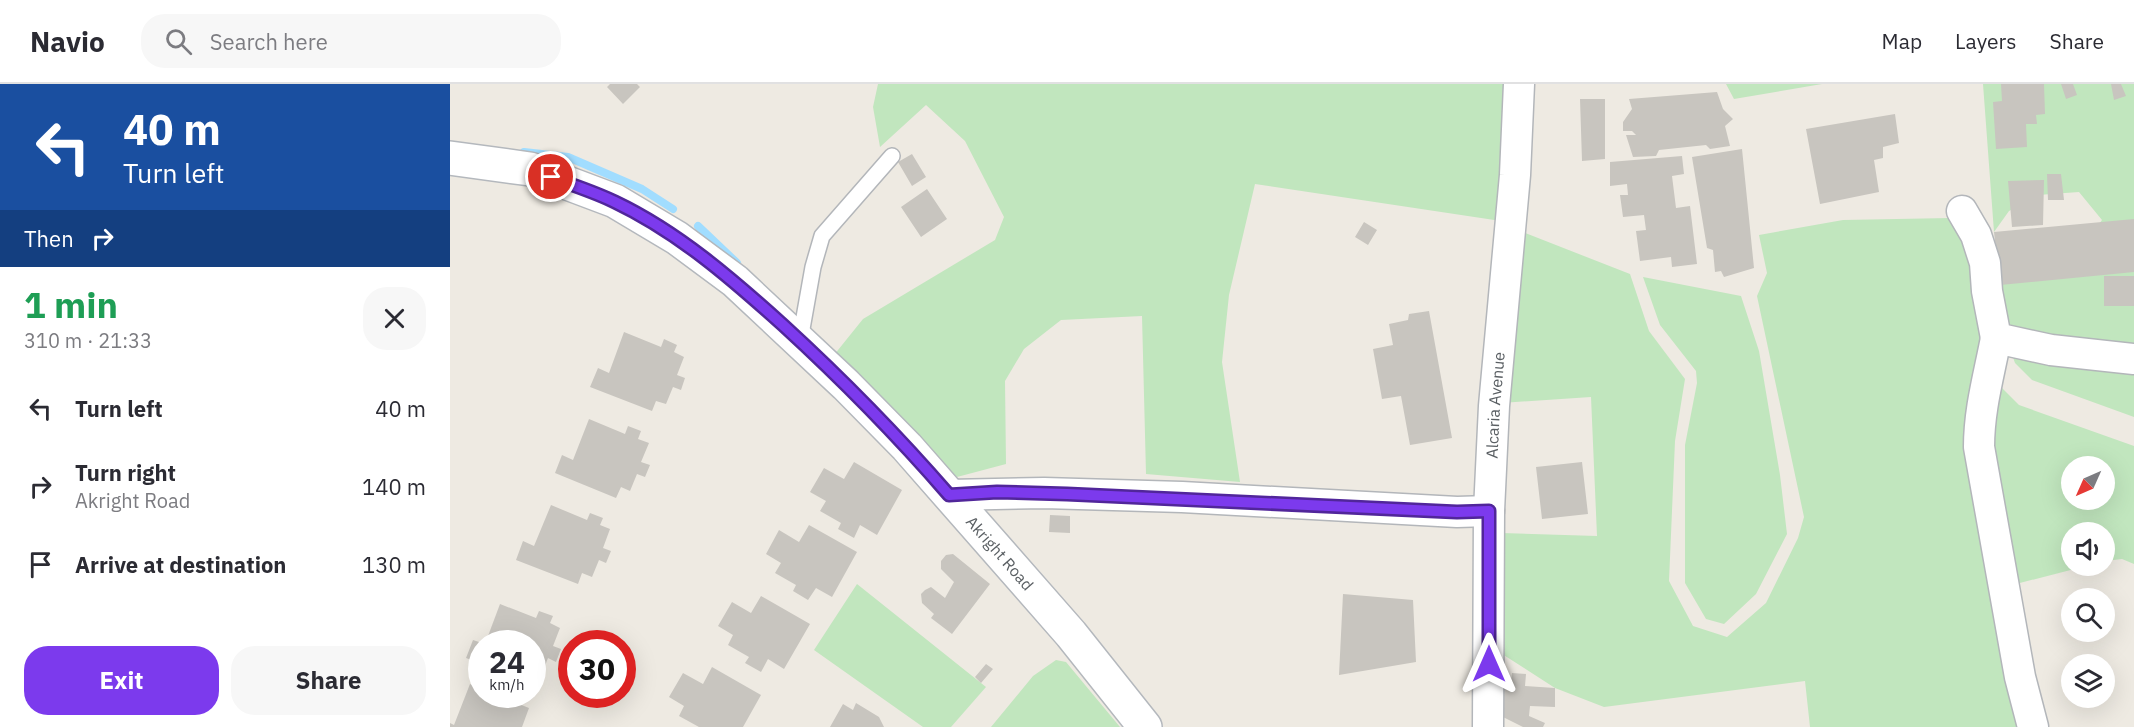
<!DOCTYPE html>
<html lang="en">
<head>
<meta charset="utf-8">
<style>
  :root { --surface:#fff; --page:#f7f7f7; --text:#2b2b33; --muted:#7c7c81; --line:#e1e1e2; --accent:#7c3aed }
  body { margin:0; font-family:"IBM Plex Sans",sans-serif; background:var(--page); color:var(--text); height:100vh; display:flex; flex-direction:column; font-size:22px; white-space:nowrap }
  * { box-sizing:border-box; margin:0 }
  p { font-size:20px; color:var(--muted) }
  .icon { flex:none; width:33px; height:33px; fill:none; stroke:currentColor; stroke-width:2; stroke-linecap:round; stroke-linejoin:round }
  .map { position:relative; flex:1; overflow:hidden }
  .drawer { display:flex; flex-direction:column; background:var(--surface); width:450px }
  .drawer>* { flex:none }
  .hud { background:#1a4fa0; color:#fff; overflow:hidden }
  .needle { width:39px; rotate:225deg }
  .fabs { position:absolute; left:1611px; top:372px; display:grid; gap:12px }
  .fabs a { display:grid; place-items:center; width:54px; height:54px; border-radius:50%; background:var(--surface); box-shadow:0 6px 24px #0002; font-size:30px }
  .speed { position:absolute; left:18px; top:546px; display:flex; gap:12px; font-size:30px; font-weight:700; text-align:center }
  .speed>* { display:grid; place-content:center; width:78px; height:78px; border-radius:50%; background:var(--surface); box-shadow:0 6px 24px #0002; line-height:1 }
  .speed small { font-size:15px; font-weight:400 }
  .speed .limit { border:9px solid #d22; background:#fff; color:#111 }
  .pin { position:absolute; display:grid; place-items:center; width:51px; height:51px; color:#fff; margin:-26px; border:3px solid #fff; border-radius:50%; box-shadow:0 2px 6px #0007 }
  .me { position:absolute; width:66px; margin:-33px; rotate:0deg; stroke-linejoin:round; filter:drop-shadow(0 0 4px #0008) }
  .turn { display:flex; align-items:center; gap:21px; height:126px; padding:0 24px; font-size:27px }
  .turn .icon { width:78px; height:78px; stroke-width:2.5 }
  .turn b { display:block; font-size:42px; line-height:51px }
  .then { display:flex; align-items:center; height:57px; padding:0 24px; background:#0003; gap:12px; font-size:22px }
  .round { display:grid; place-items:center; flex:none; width:63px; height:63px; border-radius:24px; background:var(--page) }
  .headline { display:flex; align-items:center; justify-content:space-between; height:102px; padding:0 24px }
  h1 { font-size:36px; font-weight:700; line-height:45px; color:#1e9e55 }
  .cta { display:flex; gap:12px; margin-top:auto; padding:12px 24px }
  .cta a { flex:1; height:69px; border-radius:24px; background:var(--accent); color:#fff; font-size:24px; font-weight:700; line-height:69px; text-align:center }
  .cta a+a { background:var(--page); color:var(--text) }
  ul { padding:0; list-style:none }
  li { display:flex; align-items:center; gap:18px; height:78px; padding:0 24px }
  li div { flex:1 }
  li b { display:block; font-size:22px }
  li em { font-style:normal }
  header { display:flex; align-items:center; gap:36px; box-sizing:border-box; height:84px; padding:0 30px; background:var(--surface); border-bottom:2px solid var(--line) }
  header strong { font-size:28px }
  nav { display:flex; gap:33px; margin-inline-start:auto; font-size:21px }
  .search { width:420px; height:54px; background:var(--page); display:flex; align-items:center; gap:15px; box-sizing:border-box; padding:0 21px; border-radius:24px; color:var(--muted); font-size:22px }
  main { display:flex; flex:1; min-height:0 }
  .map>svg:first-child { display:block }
  .green { fill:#c1e6be; fill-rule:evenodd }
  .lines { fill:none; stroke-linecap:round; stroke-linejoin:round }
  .stream { stroke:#a1ddff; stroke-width:8 }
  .building { fill:#c8c5bf }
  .lane-casing { stroke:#b3b6ba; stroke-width:18 }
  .street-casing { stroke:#b3b6ba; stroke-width:33 }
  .secondary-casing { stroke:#b4b8bd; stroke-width:36 }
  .lane { stroke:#fff; stroke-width:15 }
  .street { stroke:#fff; stroke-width:30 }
  .secondary { stroke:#fff; stroke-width:33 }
  .route-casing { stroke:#51269a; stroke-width:15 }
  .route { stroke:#7c3aed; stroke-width:10 }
  .labels { text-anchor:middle; stroke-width:6; stroke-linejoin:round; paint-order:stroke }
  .street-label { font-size:16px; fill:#5a5f63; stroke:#fff }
</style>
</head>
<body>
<header>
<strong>Navio</strong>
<div class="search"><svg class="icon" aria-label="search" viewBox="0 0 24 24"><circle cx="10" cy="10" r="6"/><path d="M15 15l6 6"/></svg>Search here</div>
<nav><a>Map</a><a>Layers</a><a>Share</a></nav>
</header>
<main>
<section class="drawer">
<div class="hud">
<div class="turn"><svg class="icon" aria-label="left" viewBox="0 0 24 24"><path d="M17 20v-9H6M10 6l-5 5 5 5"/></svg><div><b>40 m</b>Turn left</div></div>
<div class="then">Then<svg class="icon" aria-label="right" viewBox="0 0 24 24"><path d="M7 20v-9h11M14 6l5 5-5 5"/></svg></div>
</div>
<div class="headline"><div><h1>1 min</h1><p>310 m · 21:33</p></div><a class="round"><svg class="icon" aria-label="close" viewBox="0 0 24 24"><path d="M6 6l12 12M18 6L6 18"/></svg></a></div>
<ul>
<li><svg class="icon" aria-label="left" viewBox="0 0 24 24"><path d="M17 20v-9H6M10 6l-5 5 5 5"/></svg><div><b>Turn left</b></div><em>40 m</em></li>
<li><svg class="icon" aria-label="right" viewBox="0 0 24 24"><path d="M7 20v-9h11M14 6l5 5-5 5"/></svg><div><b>Turn right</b><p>Akright Road</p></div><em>140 m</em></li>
<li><svg class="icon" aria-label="arrive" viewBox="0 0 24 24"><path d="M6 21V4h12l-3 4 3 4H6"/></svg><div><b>Arrive at destination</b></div><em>130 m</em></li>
</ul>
<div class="cta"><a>Exit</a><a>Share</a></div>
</section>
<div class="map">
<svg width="1684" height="643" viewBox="0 0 1684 643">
  <rect width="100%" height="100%" fill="#eeeae2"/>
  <!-- green -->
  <path class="green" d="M428,0h633l-10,137 -246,-37 -26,111 -7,67 18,120 -94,-8 -4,-158 -81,4 -37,29 -19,32 1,83 -49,13 -123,-122 29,-36 132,-79 9,-23 -39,-76 -39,-36 -46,42 -7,-40z
    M1276,0h96l-88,15z
    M1533,0h151v333l-102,-37 -17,-17 -6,-17 -9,-61 81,-35 21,-30 -23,-28 -41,3 -29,16 -15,21z
    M1500,134l22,2 24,162 23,23 115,41v118l-12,-5 -17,2 -1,-29h-32v34h14l-70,18 14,101 19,42h-239l-5,-46 -201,26 -49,-19 -56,-36 2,-119 96,3 -6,-139 -90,6 19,-172 110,43 19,57 36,48 -10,62 -6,140 24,45 34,11 39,-34 32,-65 6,-21 -47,-221 10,-23 -8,-38 84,-15zM1622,382h32v34h-32z
    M1193,193l98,19 18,55 21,124 7,59 -31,60 -32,30 -18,-5 -21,-36v-138l12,-62 -1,-12 -36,-46z
    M407,500l129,103 -35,40h-28l-109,-77z
    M606,576l10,2 54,65h-129l42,-51z"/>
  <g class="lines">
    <!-- stream -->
    <path class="stream" d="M74,68l44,5 74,32 31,20
      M248,142l39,37"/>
  </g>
  <!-- building -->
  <path class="building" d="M160,0h27l3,3 -17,17 -16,-17z
    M1551,0h43l1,30 -9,1 1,9h-11l1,23 -31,2 -3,-47 9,-1z
    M1611,0h12l4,11 -11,4z
    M1661,0h10l5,12 -12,4z
    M1267,8l6,17 10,10 -8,7 5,20 -20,3 -4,-4 -47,5 -3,6 -23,1 -7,-22h10l-4,-4h-9v-9l9,-13 -3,-10z
    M1130,15h25v60l-23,2z
    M1445,30l4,29 -16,4v11l-9,2 5,32 -59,12 -14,-75z
    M1292,65l12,119 -30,9 -3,-6 -6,1 -2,-22 -6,-2 -15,-91z
    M462,70l14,23 -14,9 -14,-24z
    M1232,72l2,18 -12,2 4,32 14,-2 7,58 -25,3 -1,-10 -31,4 -4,-30 10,-1 -2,-15 -21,2 -3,-22h8l-1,-11 -17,2v-24z
    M1597,90h14l3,26h-16z
    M1594,96l-1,45 -31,2 -4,-46z
    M477,105l20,30 -26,18 -20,-30z
    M1684,135v53l-134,13 -6,-53z
    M914,138l13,8 -9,15 -13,-8z
    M1654,192h30v30h-30z
    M979,227l23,127 -42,7 -9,-49 -19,3 -9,-50 20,-4 -4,-21 19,-4 1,-6z
    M174,248l37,15 3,-8 13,6 -3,7 10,5 -7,18 8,3 -4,12 -8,-3 -7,17 -10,-3 -4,10 -62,-24 8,-19 11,5z
    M139,335l36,15 3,-8 13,5 -3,8 11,4 -8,19 9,3 -5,12 -8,-3 -7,17 -9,-4 -5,11 -61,-25 7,-18 11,5z
    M404,378l48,28 -25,45 -17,-10 -6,13 -16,-9 3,-6 -21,-12 6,-10 -16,-9 14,-24 20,11z
    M1132,378l6,52 -46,5 -6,-52z
    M101,421l36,15 3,-7 13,5 -3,7 10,4 -7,19 8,3 -5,12 -7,-3 -7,17 -10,-4 -4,11 -62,-24 7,-19 11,5z
    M600,431l20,1v17l-21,-1z
    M359,441l48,27 -25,45 -16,-9 -8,12 -15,-9 3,-6 -21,-12 6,-10 -15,-9 13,-24 20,12z
    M503,470l37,30 -38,50 -21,-16 3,-4 -12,-11 -1,-9 4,-4 6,-3 14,11 9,-16 -13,-13v-8l5,-6z
    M893,510l70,6 3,62 -77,13z
    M311,512l49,28 -26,45 -16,-10 -7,13 -16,-9 4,-6 -21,-12 5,-10 -15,-9 14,-24 19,11z
    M50,520l36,14 3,-7 14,5 -3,7 10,5 -7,18 8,3 -5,13 -8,-4 -7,18 -9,-4v-28h-47z
    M23,556l9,3v21l-16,-6z
    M536,580l7,5 -12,14 -6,-6z
    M262,583l49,28 -18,32h-44l-20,-11 5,-10 -15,-9 14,-24 20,11z
    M1062,589l14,1 -1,12 30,2v19l-25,-1 -1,10 16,7 -2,4h-20l-20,-10 1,-35 7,1z
    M20,600l12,5v5h13l11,5 1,-5 15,3 -3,7 10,4 -7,19h-72v-4l4,2z
    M406,619l23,14 5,10h-54l13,-23 10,6z"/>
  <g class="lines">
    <!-- lane casing -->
    <g class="lane-casing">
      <path id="lane" d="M350,256l13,-73 9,-31 70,-80"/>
    </g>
    <!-- street casing -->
    <g class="street-casing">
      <g id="street">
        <path d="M1512,127l14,24 9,28 2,28 9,47 55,12 83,9"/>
        <path d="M1546,254c-7,37 -17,71 -17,109l41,230 13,50"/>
        <path d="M499,411l95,-2 138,4 275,15 32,-1"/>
        <path id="s1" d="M1038,643l1,-216 5,-105 21,-231 4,-91"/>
      </g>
    </g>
    <!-- secondary casing -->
    <g class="secondary-casing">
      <g id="secondary">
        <path id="s2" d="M0,74l80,11 85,32 62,37 58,43 111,104 61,62 164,187 74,93"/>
      </g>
    </g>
    <!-- lane -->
    <use href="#lane" class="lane"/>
    <!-- street -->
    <use href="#street" class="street"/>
    <!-- secondary -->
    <use href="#secondary" class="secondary"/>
  </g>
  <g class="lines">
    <!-- route casing -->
    <g class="route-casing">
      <path id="route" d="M101,93c21,8 44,15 64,25 63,30 117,77 168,123 59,54 114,110 166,170l48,-3 70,2 390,18 32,-1v153"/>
    </g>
    <!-- route -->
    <use href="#route" class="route"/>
  </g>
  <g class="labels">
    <!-- street labels -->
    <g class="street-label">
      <text dy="6" stroke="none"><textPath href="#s1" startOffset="322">Alcaria Avenue</textPath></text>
      <text dy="6" stroke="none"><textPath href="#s2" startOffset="696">Akright Road</textPath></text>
    </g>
  </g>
</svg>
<div class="fabs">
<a><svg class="needle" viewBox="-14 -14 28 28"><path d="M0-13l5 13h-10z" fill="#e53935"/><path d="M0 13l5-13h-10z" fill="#7c7c81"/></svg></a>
<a><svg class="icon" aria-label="sound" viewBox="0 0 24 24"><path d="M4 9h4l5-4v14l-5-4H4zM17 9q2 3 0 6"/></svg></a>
<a><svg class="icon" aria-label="search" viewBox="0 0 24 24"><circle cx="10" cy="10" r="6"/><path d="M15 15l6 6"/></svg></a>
<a><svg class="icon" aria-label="layers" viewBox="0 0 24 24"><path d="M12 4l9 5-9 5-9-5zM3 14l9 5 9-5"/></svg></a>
</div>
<div class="speed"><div>24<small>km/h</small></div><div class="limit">30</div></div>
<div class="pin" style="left:101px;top:93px;background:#d93025"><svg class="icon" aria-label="arrive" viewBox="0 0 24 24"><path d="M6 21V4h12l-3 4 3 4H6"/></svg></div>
<svg class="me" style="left:1039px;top:580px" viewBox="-20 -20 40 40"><path d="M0-17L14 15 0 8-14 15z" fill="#7c3aed" stroke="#fff" stroke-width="4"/></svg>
</div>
</main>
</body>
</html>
